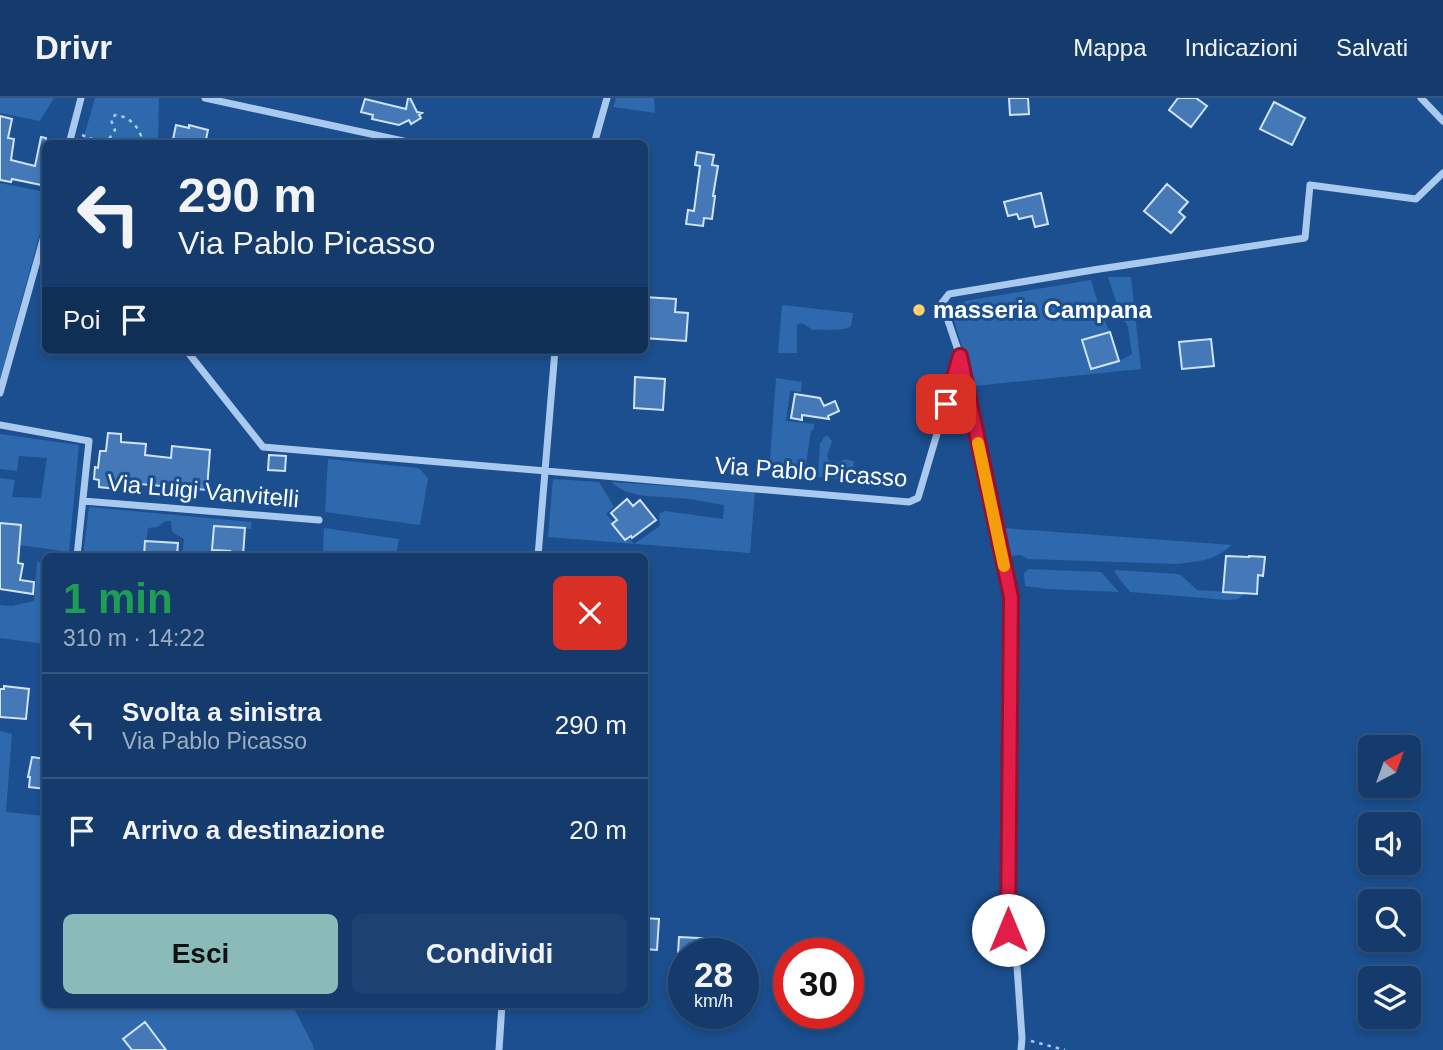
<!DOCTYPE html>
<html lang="it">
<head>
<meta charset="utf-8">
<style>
  :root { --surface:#143b6b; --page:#1d4271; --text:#f1f3f6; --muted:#9dadc1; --line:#33557e; --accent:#8bbbb9 }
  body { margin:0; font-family:Arial,sans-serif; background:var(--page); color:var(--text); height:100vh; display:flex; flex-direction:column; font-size:26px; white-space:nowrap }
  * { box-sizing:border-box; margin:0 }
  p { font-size:23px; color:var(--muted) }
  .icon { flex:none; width:38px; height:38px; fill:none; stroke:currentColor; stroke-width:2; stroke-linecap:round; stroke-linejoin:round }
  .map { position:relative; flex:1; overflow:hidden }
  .side { position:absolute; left:42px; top:455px; width:606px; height:455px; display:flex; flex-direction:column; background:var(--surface); border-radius:10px; box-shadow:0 4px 10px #0003,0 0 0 2px var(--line) }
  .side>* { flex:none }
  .guide { position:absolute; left:42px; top:42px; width:606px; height:214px; border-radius:10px; box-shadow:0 4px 10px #0003,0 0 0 2px var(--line); background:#143b6b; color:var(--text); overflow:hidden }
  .needle { width:46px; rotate:41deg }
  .controls { position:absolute; left:1358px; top:637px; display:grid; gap:14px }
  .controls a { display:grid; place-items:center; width:63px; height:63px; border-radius:10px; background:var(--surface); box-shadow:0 4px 10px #0003,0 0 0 2px var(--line); font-size:35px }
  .speed { position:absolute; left:668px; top:840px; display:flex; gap:14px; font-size:35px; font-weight:700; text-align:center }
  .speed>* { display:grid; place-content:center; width:91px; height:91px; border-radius:50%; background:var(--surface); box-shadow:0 4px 10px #0003,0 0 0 2px var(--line); line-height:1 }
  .speed small { font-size:18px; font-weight:400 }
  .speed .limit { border:10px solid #d22; background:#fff; color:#111 }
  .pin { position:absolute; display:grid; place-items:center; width:60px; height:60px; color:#fff; margin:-30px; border-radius:14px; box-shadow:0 4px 10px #0006 }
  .me { position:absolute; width:77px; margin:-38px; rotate:0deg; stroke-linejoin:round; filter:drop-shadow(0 0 5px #0008) }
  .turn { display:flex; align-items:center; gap:24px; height:147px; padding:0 21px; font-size:32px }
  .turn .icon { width:91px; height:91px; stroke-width:2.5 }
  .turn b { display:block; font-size:49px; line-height:60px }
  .then { display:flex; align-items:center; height:66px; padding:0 21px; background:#0003; gap:14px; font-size:26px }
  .round { display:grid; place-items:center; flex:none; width:74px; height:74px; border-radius:10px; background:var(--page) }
  .overview { display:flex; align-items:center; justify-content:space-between; height:119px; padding:0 21px }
  h1 { font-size:42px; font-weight:700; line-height:52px; color:#1e9e55 }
  .action { display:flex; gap:14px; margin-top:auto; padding:14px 21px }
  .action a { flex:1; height:80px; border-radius:10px; background:var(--accent); color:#111; font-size:28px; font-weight:700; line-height:80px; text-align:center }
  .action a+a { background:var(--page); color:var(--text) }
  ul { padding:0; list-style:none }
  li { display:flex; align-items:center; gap:21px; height:105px; padding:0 21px; border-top:2px solid var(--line) }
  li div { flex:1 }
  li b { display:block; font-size:26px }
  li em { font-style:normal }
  header { display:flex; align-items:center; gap:42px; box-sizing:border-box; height:98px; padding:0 35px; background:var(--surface); border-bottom:2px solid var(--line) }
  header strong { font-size:33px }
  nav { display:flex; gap:38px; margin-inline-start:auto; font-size:24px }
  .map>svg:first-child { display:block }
  .green { fill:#2e69ad }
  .building { fill:#4478b7; stroke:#cfe3fa; stroke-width:2 }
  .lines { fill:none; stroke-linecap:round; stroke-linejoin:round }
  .path { stroke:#a9c9ee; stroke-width:2.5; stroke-dasharray:3.5 5; stroke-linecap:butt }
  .minor { stroke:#a9c9ee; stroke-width:7 }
  .route-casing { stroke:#92132f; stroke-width:18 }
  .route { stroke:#e11d48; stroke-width:12 }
  .slow { stroke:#f59e0b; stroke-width:12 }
  .poi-dot { fill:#ffd166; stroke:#1b4f8f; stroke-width:2.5 }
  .labels { text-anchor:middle; stroke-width:6; stroke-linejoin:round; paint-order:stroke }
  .poi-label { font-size:24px; font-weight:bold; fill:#fff; stroke:#1b4f8f; text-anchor:start }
  .street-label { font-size:24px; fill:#fff; stroke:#1b4f8f }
</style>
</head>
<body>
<header>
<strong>Drivr</strong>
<nav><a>Mappa</a><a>Indicazioni</a><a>Salvati</a></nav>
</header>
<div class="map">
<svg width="1443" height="952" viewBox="0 0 1443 952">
  <rect width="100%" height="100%" fill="#1b4f8f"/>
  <!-- green -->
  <path class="green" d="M0,0h54l-14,23 -40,-8z
    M95,0h64l-1,45h-76z
    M616,0h38l1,15 -42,-6z
    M0,85l46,9 -1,22 -45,166z
    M1108,179h23l10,92 -167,17 -23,-75 7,-8 12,-3 121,-20 10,34 9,18 -27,8 8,29 28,-8 13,-7 -4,-27 -8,-14z
    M782,207l71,8 -2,13c-8,6 -27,3 -38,4l-11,-7 -5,2v28h-19z
    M776,280l26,4 -1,10 -11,-1 -4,30 28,3v5l-3,2 -5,34 -5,5 -1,5 -31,-3z
    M0,336l79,11 -10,107 -49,-7 1,-20 -21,-2v-45l15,2 -3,17 29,1 6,-40 -28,-2 -2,15 -17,-2z
    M825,338h3l4,5 -5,15 2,5 7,3 9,-5 9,2 -2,19 -34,-3 2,-34z
    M328,361l91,9 9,10 -8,47 -95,-13z
    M553,381l46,3 15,25 -8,7 28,30 26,-18 -1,-12 6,-3 58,8 1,-14c-14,-2 -29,-6 -44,-7 -21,-2 -53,1 -68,-16l143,10 -5,61 -202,-16z
    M89,409l163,15 -1,7 -37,-3 -3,30h-29l2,-17 -12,-7 -1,-11h-5l-9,6 -9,1 -3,28h-62z
    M324,430l75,11 -3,17h-73z
    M1003,431v-1l229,17c-19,16 -32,16 -55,19l-149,-5 -7,-4 -11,1z
    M37,464l8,1v81l-45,-6v-33l12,1 22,-5z
    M1029,471l72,3 18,20 -72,-3 -22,-3 -1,-13z
    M1115,472l62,4 4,1 16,15 48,3 -7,6 -11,1 -97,-8 -15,-19z
    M0,633l12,3 -6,78 39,4 1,188 246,1 20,38 2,7h-314z"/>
  <!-- building -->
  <path class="building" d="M408,0h2l7,14 5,1 -3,2 2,3 -10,6 -2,-4 -10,5 -27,-6 1,-4 -12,-3 4,-13 41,10z
    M1009,0h19l1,16 -19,1z
    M1178,0h18l11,8 -16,21 -22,-17z
    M1274,4l31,16 -13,27 -32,-16z
    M0,18l12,3 -4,19 6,1 -3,21 24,6 6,-29 5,1v48l-34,-7 -1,3 -11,-2z
    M176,27l13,3v-3l19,5 -3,14h-33z
    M697,54l17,3 -2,10 6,1 -5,30h2l-3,23 -8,-1 -1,8 -17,-2 2,-14 6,1 6,-45 -5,-1z
    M1167,86l21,18 -9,10 6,5 -14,16 -27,-22z
    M1041,95l7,31 -13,3 -3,-11 -13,3 -2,-5 -9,2 -4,-14z
    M644,199l32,2 -1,13 13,1 -2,28 -42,-3z
    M1110,234l9,29 -28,8 -9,-29z
    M1211,241l3,27 -32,3 -3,-27z
    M635,279l30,2 -2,31 -29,-2z
    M795,296l25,4 4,8 11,-5 4,10 -11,5 1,3 -27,-4v5l-11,-2z
    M108,335l13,1v8l25,2 -1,11 26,3 1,-12 38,4 -3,40 -67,-6v2l-24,-2v5l-17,-2v-7l-5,-1 1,-12 3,1 2,-17h6z
    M269,357l17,1 -1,15 -17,-1z
    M627,401l6,7 7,-6 16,20 -24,18 -1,-2 -6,4 -13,-16 5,-4 -6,-7z
    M0,425l21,2 -3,38 5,1 -3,16 14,2 -1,12 -33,-5z
    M214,428l31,2 -2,28 -14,-1 1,-4 -18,-1z
    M145,443l33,2 -1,13h-33z
    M1226,458l23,1v-1l16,1 -2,19 -5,-1 -1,19 -34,-2z
    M4,588l25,3 -3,30 -26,-2v-28h4z
    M32,659l14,2v30l-17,-2 1,-10h-2z
    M644,820l15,1 -2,31 -13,-1z
    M679,839l39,2v15h-40z
    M145,924l21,28h-34l-9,-11z"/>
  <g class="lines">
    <!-- path -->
    <path class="path" d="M82,37l20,8
      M102,45l7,-4 6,-9 -4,-10 4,-5c12,1 22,9 26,21l-6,8
      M1031,943l34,9"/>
    <!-- minor -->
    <path class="minor" d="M205,0l212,46
      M1421,0l22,23
      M69,46l12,-46
      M594,46l13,-46
      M186,252l77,97 646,55 9,-4 42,-142 -18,-53 7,-9 144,-24 212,-32 5,-53 106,14 27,-26
      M960,259l51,240 -3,333 8,22 6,86 -1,12
      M0,295l46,-164
      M0,327l89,16 -12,115
      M83,403l236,19
      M538,458l17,-206
      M499,952l3,-46"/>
  </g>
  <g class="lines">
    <!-- route casing -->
    <g class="route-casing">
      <path id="route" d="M946,306l14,-48 51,241 -3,333"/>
    </g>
    <!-- route -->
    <use href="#route" class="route"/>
    <!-- slow -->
    <path class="slow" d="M978,345l26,123"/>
  </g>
  <!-- markers -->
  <circle class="poi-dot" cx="919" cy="212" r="7"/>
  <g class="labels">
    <!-- poi labels -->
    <g class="poi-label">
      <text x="933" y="220">masseria Campana</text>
    </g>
    <!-- street labels -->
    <g class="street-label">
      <text transform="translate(811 374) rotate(4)" y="8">Via Pablo Picasso</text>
      <text transform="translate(203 393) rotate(5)" y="8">Via Luigi Vanvitelli</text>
    </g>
  </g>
</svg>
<div class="controls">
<a><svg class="needle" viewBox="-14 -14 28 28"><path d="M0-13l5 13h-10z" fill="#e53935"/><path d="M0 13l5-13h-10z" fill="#9dadc1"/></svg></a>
<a><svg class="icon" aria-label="sound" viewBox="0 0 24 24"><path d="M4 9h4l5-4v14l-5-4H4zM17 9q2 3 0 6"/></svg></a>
<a><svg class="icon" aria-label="search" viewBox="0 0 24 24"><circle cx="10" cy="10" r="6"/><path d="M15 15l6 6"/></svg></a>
<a><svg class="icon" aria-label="layers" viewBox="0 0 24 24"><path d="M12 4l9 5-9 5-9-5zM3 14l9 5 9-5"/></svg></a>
</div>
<div class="speed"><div>28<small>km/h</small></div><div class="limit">30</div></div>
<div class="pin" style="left:946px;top:306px;background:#d93025"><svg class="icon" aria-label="arrive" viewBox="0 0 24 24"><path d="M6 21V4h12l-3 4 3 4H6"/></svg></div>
<svg class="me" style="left:1008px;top:832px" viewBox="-20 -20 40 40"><circle r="19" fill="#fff"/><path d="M0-13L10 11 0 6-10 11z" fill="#e11d48"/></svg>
<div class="guide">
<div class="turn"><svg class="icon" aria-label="left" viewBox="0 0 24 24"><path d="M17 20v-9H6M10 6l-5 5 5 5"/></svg><div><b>290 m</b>Via Pablo Picasso</div></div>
<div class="then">Poi<svg class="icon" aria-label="arrive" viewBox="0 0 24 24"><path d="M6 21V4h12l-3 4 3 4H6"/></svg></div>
</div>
<section class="side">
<div class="overview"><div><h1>1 min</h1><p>310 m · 14:22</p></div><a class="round" style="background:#d93025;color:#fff"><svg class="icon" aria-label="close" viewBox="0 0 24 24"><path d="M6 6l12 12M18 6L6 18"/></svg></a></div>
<ul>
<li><svg class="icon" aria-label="left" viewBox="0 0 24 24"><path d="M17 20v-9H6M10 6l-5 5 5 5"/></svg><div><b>Svolta a sinistra</b><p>Via Pablo Picasso</p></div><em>290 m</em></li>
<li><svg class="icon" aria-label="arrive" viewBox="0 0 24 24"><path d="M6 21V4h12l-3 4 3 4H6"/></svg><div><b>Arrivo a destinazione</b></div><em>20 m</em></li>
</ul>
<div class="action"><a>Esci</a><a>Condividi</a></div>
</section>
</div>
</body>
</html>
